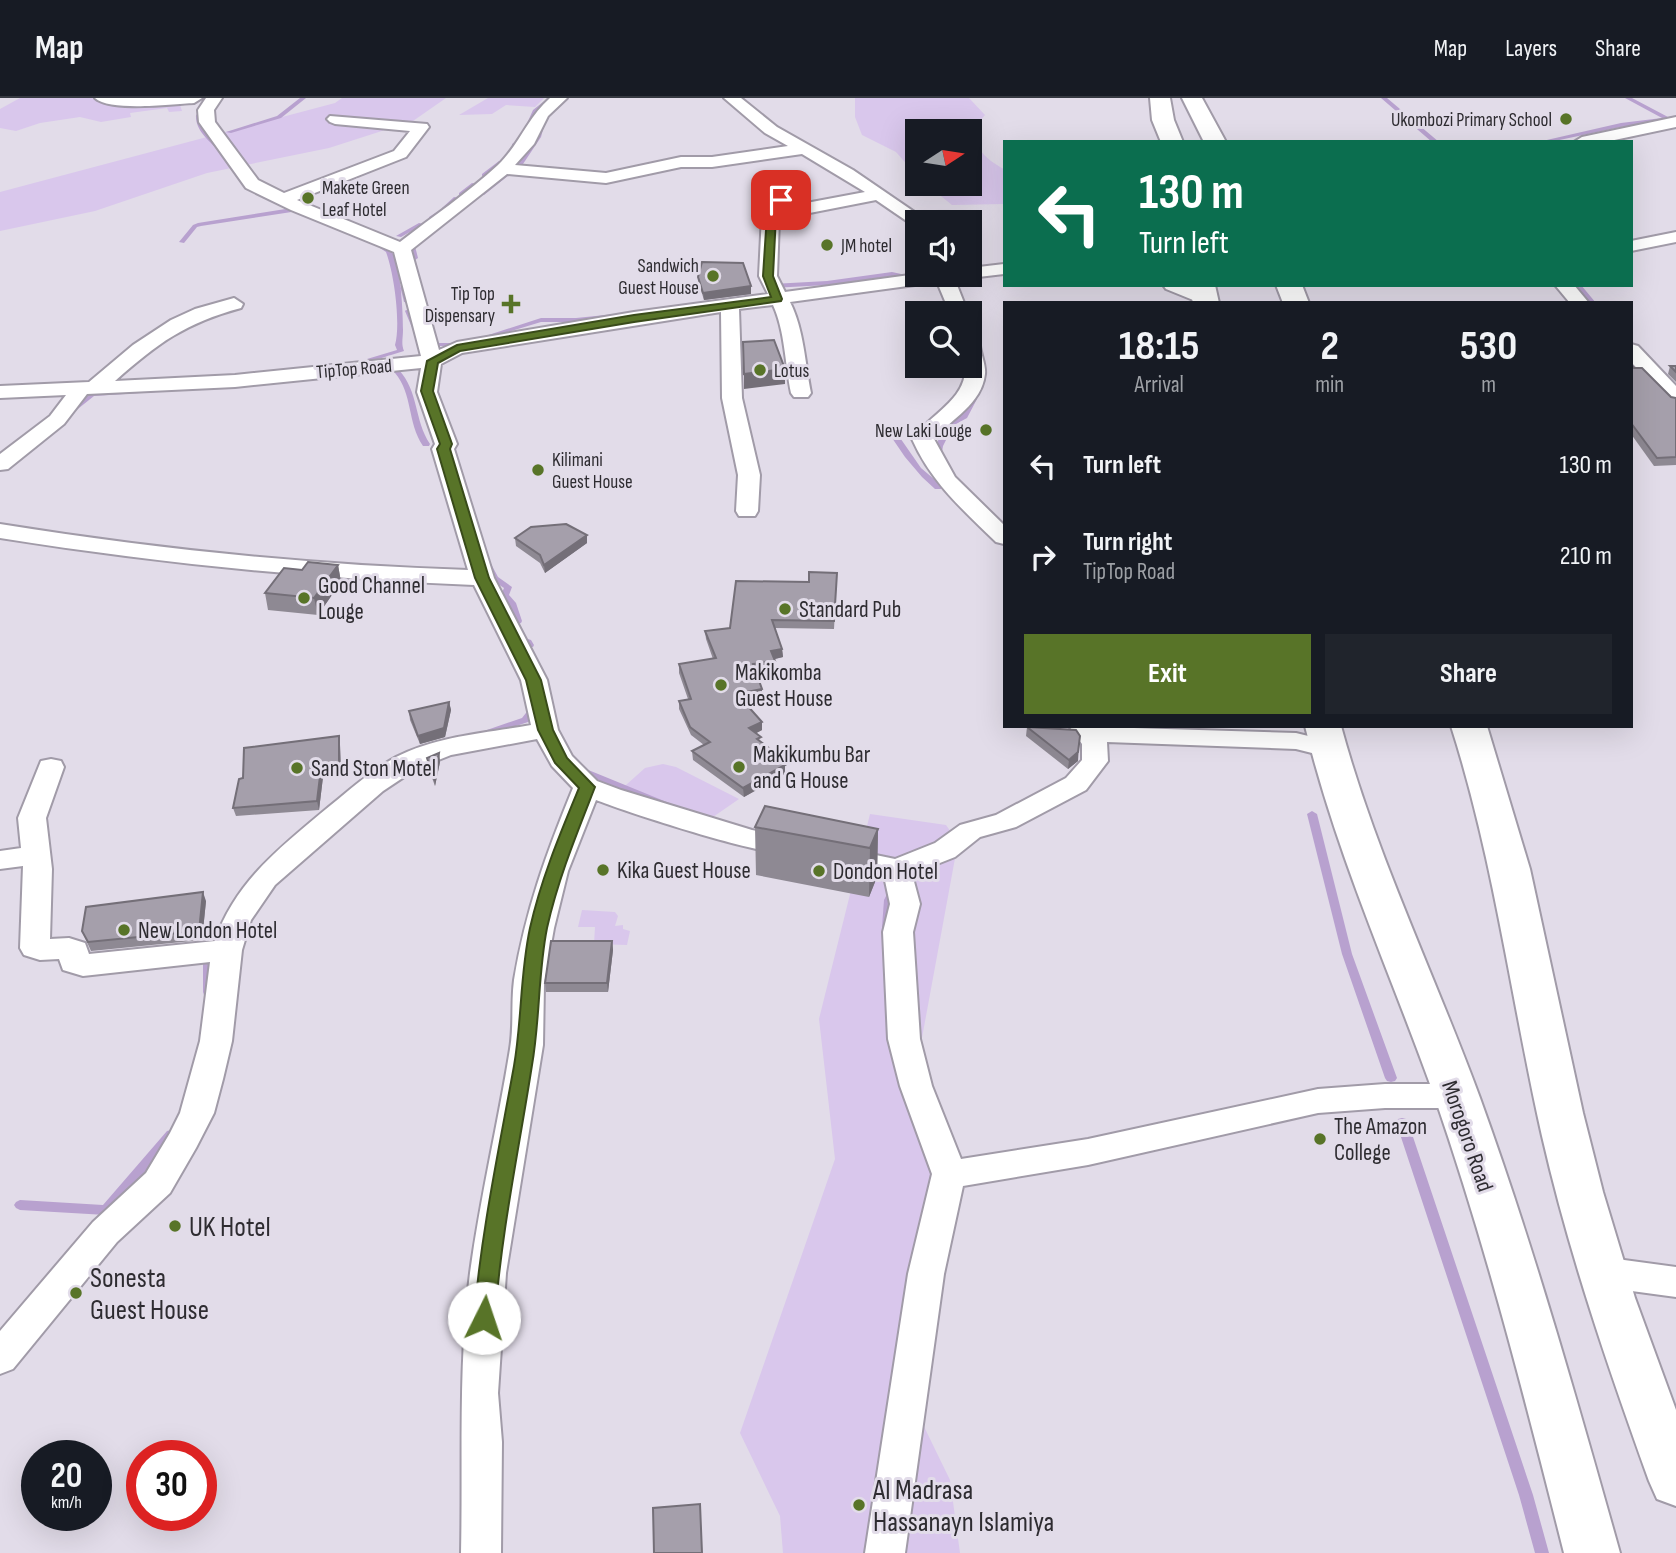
<!DOCTYPE html>
<html lang="en">
<head>
<meta charset="utf-8">
<style>
  :root { --surface:#171b24; --page:#20242c; --text:#f1f3f6; --muted:#9ea1a6; --line:#363941; --accent:#587428 }
  body { margin:0; font-family:"Sofia Sans Condensed",sans-serif; background:var(--page); color:var(--text); height:100vh; display:flex; flex-direction:column; font-size:26px; white-space:nowrap }
  * { box-sizing:border-box; margin:0 }
  p { font-size:23px; color:var(--muted) }
  .icon { flex:none; width:38px; height:38px; fill:none; stroke:currentColor; stroke-width:2; stroke-linecap:round; stroke-linejoin:round }
  .map { position:relative; flex:1; overflow:hidden }
  .details { position:absolute; left:1003px; top:203px; width:630px; height:427px; display:flex; flex-direction:column; background:var(--surface); border-radius:0px; box-shadow:0 7px 28px #0002 }
  .details>* { flex:none }
  .guide { position:absolute; left:1003px; top:42px; width:630px; height:147px; border-radius:0px; box-shadow:0 7px 28px #0002; background:#0b6e4f; color:#fff; overflow:hidden }
  .needle { width:46px; rotate:78deg }
  .buttons { position:absolute; left:905px; top:21px; display:grid; gap:14px }
  .buttons a { display:grid; place-items:center; width:77px; height:77px; border-radius:0px; background:var(--surface); box-shadow:0 7px 28px #0002; font-size:35px }
  .speed { position:absolute; left:21px; top:1342px; display:flex; gap:14px; font-size:35px; font-weight:700; text-align:center }
  .speed>* { display:grid; place-content:center; width:91px; height:91px; border-radius:50%; background:var(--surface); box-shadow:0 7px 28px #0002; line-height:1 }
  .speed small { font-size:18px; font-weight:400 }
  .speed .limit { border:10px solid #d22; background:#fff; color:#111 }
  .pin { position:absolute; display:grid; place-items:center; width:60px; height:60px; color:#fff; margin:-30px; border-radius:14px; box-shadow:0 4px 10px #0006 }
  .me { position:absolute; width:77px; margin:-38px; rotate:4deg; stroke-linejoin:round; filter:drop-shadow(0 0 5px #0008) }
  .turn { display:flex; align-items:center; gap:24px; height:147px; padding:0 21px; font-size:32px }
  .turn .icon { width:91px; height:91px; stroke-width:2.5 }
  .turn b { display:block; font-size:49px; line-height:60px }
  .eta { display:flex; justify-content:space-evenly; align-items:center; height:119px; text-align:center }
  .eta b { font-size:42px; font-weight:700; line-height:49px }
  .cta { display:flex; gap:14px; margin-top:auto; padding:14px 21px }
  .cta a { flex:1; height:80px; border-radius:0px; background:var(--accent); color:#fff; font-size:28px; font-weight:700; line-height:80px; text-align:center }
  .cta a+a { background:var(--page); color:var(--text) }
  ul { padding:0; list-style:none }
  li { display:flex; align-items:center; gap:21px; height:91px; padding:0 21px }
  li div { flex:1 }
  li b { display:block; font-size:26px }
  li em { font-style:normal }
  header { display:flex; align-items:center; gap:42px; box-sizing:border-box; height:98px; padding:0 35px; background:var(--surface); border-bottom:2px solid var(--line) }
  header strong { font-size:33px }
  nav { display:flex; gap:38px; margin-inline-start:auto; font-size:24px }
  .map>svg:first-child { display:block }
  .green { fill:#d9c7ec }
  .lines { fill:none; stroke-linecap:round; stroke-linejoin:round }
  .stream { fill:#b8a1cf; fill-rule:evenodd }
  .minor-casing { stroke:#a19ba8; stroke-width:4 }
  .trunk-casing { stroke:#a19ba8; stroke-width:4 }
  .minor { fill:#fff; fill-rule:evenodd }
  .trunk { fill:#fff; fill-rule:evenodd }
  .wall { fill:#8e8993 }
  .shaded-wall { fill:#746f78 }
  .building { fill:#a59fab; stroke:#746f78; stroke-width:2 }
  .route { fill:#587428; stroke:#394b1a; stroke-width:2 }
  .poi-dot { fill:#587428; stroke:#e2dce9; stroke-width:2.5 }
  .labels { text-anchor:middle; stroke-width:6; stroke-linejoin:round; paint-order:stroke }
  .far-poi-label { font-size:19px; fill:#2e2c31; stroke:#e2dce9; text-anchor:end }
  .far-street-label { font-size:19px; fill:#2e2c31; stroke:#e2dce9 }
  .poi-label { font-size:23px; fill:#2e2c31; stroke:#e2dce9; text-anchor:start }
  .street-label { font-size:23px; fill:#2e2c31; stroke:#e2dce9 }
  .near-poi-label { font-size:28px; fill:#2e2c31; stroke:#e2dce9; text-anchor:start }
</style>
</head>
<body>
<header>
<strong>Map</strong>
<nav><a>Map</a><a>Layers</a><a>Share</a></nav>
</header>
<div class="map">
<svg width="1676" height="1455" viewBox="0 0 1676 1455">
  <rect width="100%" height="100%" fill="#e2dce9"/>
  <!-- green -->
  <path class="green" d="M20,0h71l84,5 5,2 2,6 -13,1 -2,-4 -37,5 1,4 -30,5 -21,-5 -40,6 -24,8 -16,-3v-19z
    M342,0h104l-33,23 -84,27 -122,25 -112,38 -95,20v-39l335,-89z
    M488,0h56l-9,9 -29,-2 -14,9 -33,1z
    M855,0h114l16,17c-21,23 -4,42 19,54v35l-52,1 -26,-21h44v-53h-53v45l-21,-24 -34,-17 -7,-18z
    M663,666l13,3 63,32 -39,27 -83,-33 28,-25z
    M870,716l76,11 12,17 -41,223 18,89 -22,250 37,76 10,73h-177l-3,-37 -40,-83 95,-274 -16,-140z
    M582,812l33,2 3,4 -3,10 8,-1v4l7,2 -3,14 -33,-1 1,-17h-17z"/>
  <g class="lines">
    <!-- stream -->
    <path class="stream" d="M300,0h6l-25,20 -50,15 -5,-1 51,-16z
      M548,0h6c-6,5 -14,10 -18,17 -8,12 -8,28 -24,31v-2l8,-5 13,-29z
      M1381,0h6l52,44h-7z
      M1625,0h7l36,19 8,-1v4l-55,7 -71,15h-12l83,-19 41,-5z
      M199,15l3,2c-2,14 11,24 20,33v2h-4c-10,-10 -23,-20 -22,-35z
      M539,27l5,1 -3,11 -20,30 9,4 -3,2 -11,-4 -1,-1 20,-31z
      M499,63l5,1 -18,14h-4v-2z
      M504,76l5,1 -25,20h-4v-2z
      M472,85l5,1 -14,11h-4v-2z
      M454,99l5,1 -13,12h-4v-2z
      M298,109l9,4 -3,2 -6,-2 -97,15 -4,1 -13,16 -5,-1 14,-17 5,-2z
      M437,114l5,1 -9,6h-4v-2z
      M419,125l5,1 -23,13 -5,-1z
      M416,140l3,2 -4,6 3,12 -3,2 -3,-2 -3,-12 5,-7z
      M374,144c7,0 14,4 18,10 9,15 11,60 11,78 0,8 -2,14 1,21l-45,14 -2,-1v-2l40,-12 -2,-5c6,-21 -1,-72 -9,-93l-12,-8z
      M970,157l12,8v2h-4l-8,-6z
      M892,174l23,5 -3,2 -20,-3 -65,9 -55,3 -3,-2 3,-2 55,-3z
      M403,186l3,2 3,17 -5,-1 -4,-16z
      M1574,187h7l15,18h-7z
      M406,212l5,1 7,17 19,15h17l2,1v2h-23l-20,-16 -8,-19z
      M625,215l2,1v2l-51,6h-35l-60,18 -5,-1 65,-21h35z
      M970,232l3,2 8,22 -1,1 -5,-1 -5,-14z
      M383,269l16,3c20,22 15,50 31,74l-1,2h-6c-16,-24 -10,-52 -28,-73l-14,-3 -1,-1z
      M201,288l2,1v2l-109,7 -20,16h-6l-1,-2 25,-18z
      M973,299l4,2 -10,19 -11,6 -7,10 -6,12 -2,12 -4,2h-3l-1,-2c2,-13 8,-27 18,-36 2,-3 6,-4 9,-7 6,-5 7,-13 13,-18z
      M875,327h6l15,7 25,36 20,17v4h-6l-13,-12 -17,-20 -15,-22 -15,-6z
      M484,464h6l8,15 14,10 -3,8 7,8 6,18 -1,2 -3,1 -4,-3 -6,-17 -7,-9 3,-7 -12,-8 -9,-16z
      M528,541l3,1 3,5 -1,2h-6l-3,-5z
      M536,605l4,3 -12,16 -41,14 -5,-3 2,-2 38,-13 11,-14z
      M581,669l93,38 2,2 -2,2h-6l-90,-37 -2,-2z
      M1312,713l5,3 35,140 45,124 -2,3 -4,1 -4,-1 -2,-3 -43,-124 -35,-140z
      M895,787l5,3 -6,12 -2,27 -5,4 -5,-4 2,-27 7,-14z
      M208,862l4,1 1,3v28l-1,3h-8l-1,-3v-28l1,-3z
      M1402,1020l4,1 2,3 125,373 16,58h-14l-16,-58 -123,-373 2,-3z
      M171,1032l4,1 2,3 -2,3 -65,76 -4,2 -86,-5 -4,-2 -2,-3 2,-3 4,-2 83,5 64,-74z"/>
    <!-- minor casing -->
    <g class="minor-casing">
      <path id="minor" d="M95,0h107l-8,5c-21,1 -84,9 -99,-5z
        M206,0h16l-8,12 1,12 43,58 26,13 110,-42 16,-20 -75,-7 -5,-2 -3,-3 3,-3 97,8 2,3 -23,30 -109,43 103,42c32,-25 68,-49 98,-77 21,-20 30,-48 52,-67h17l-19,18 -14,28 -19,21 91,8 75,-16h31l76,-11 -23,-13 -41,-35h17l36,29 76,43 76,52h-12v4h-3l-38,-26 -97,19 -2,57 8,16 132,-18 44,1 -6,5 13,33h-18l-13,-31 -147,20c14,28 15,61 21,91l-3,4h-14l-3,-4c-6,-29 -6,-62 -18,-88l-34,4 3,89 18,77 -2,36 -3,5h-16l-3,-5 2,-36 -16,-77 -1,-86 -259,41 -21,11 -4,28 20,52 -3,5 40,129 53,102 11,50 14,26 25,25 24,9 131,40 50,10 4,7 -4,7c-28,7 -172,-41 -206,-54l-28,71 -14,57 -10,56 -1,61 -37,228 -8,120 4,49 -1,111h-40c2,-94 -3,-187 9,-280 10,-75 28,-149 40,-224 4,-23 1,-46 4,-69 12,-71 32,-126 59,-192l-21,-22 -15,-27 -86,16 -35,14 -33,22 -108,94 -24,35 -9,30 -10,91 -9,38 -9,34 -18,35 -26,45 -53,49 -104,127 -13,5v-43l93,-109 53,-49 24,-40 10,-20 20,-72 10,-79 -127,14 -20,-6 -4,-11 -19,1 -16,-5 -4,-7 3,-82 -23,3v-18l21,-3 -3,-30 23,-57 10,-2 10,2 3,6 -18,51 6,51 -2,70 19,-1 16,5 4,11 126,-13c20,-60 69,-97 116,-136 21,-17 41,-35 65,-48 41,-21 90,-24 135,-32l-10,-45 -47,-95c-159,-6 -317,-22 -474,-47v-14c155,25 311,41 468,46l-36,-121 3,-5 -18,-52 4,-24 -186,19 -148,7 -23,30 -56,45 -8,1v-16l50,-38 16,-21 -66,3v-12l89,-4 44,-37 38,-25 24,-11 39,-11 9,6 -2,4c-56,15 -83,35 -126,73l120,-6 186,-19 -27,-104 -103,-42 -45,-22 -47,-66 -1,-12zM802,56l63,38 -80,15 4,-7 2,-15 -2,-4h-12l-4,19 -11,15 -3,61 9,18 -134,18 -177,30 -18,8 -28,-100 96,-76 99,9 75,-16h31z
        M1676,19v10l-71,15h-31l8,-5z
        M1676,134v10l-45,9v-10z
        M1004,166v10l-34,4 -8,-3h8v-7z
        M1163,187c17,0 39,-1 51,13l-2,4h-14l-32,-13z
        M1555,187h19l15,18h-19z
        M970,242l10,6c1,9 6,19 5,28 -3,30 -34,45 -51,65l21,38 49,48v19l-8,-2c-33,-32 -65,-60 -84,-103 17,-24 56,-40 53,-73h5z
        M1631,246l7,2 38,40v18l-7,-2 -38,-40z
        M1069,628l227,7 41,10 4,6 -4,6 -9,2 -32,-8 -189,-7 1,19 -22,29 -70,37 -36,10 -25,20 -43,17 8,30 -7,28 7,107 12,47 29,73 127,-20 230,-50 67,-5h71l12,3 4,9 -4,9 -12,3h-71l-67,5 -230,52 -125,21 -19,88 -39,279h-40l43,-279 24,-100 -32,-88 -12,-47 -5,-107 7,-28 -6,-28 -52,-12 -4,-7 4,-7 10,-2 53,11 40,-16 25,-18 36,-10 70,-37 16,-18v-16z
        M1602,1159l74,10v30l-74,-10 -13,-5 -5,-10 5,-10z"/>
    </g>
    <!-- trunk casing -->
    <g class="trunk-casing">
      <path id="trunk" d="M1150,0h20l4,22 9,22h-22l-9,-22z
        M1182,0h20l24,44h-22z
        M1189,187h26l4,18h-26z
        M1276,187h26l7,18h-26z
        M1305,628h36c35,129 93,247 139,372 54,149 97,302 140,455h-56c-39,-154 -78,-308 -130,-458 -44,-123 -98,-241 -129,-369z
        M1451,628h36l43,143 53,244 20,79 32,106 41,112v96l-19,-7 -8,-18c-41,-114 -80,-227 -107,-345 -31,-137 -48,-276 -91,-410z"/>
    </g>
    <!-- minor -->
    <use href="#minor" class="minor"/>
    <!-- trunk -->
    <use href="#trunk" class="trunk"/>
  </g>
  <!-- wall -->
  <path class="wall" d="M698,179l53,17 -47,6 -5,-16z
    M1631,267l40,32 5,1v67l-22,1 -23,-32z
    M1670,268h6v16l-8,-8z
    M587,437v8l-42,30 -5,-10 -24,-17 -1,-8z
    M338,467l3,17 -23,33 -50,-5 -3,-17z
    M837,475l-3,56 -59,-1 7,21 1,8 -9,2 1,10 -19,3 6,26 -19,3 19,29 -6,3 5,10 8,5v5l16,21 -41,23 -51,-37 -1,-9 12,-6 -13,-10 -12,-26v-8l9,-2 -9,-26v-9l34,-5 -7,-20 -1,-8 25,-3 79,-46z
    M449,604l2,8 -6,27 -25,7 -10,-24 -1,-9z
    M1027,629l53,9 -2,25 -10,8 -42,-33z
    M340,647l1,30 -18,2 -4,33 -83,6 -3,-8z
    M439,655l1,9 -5,24 -7,-19 -1,-9z
    M755,729l123,2 -1,48 -8,20 -113,-22z
    M206,803l-4,39 -111,11 -9,-20z
    M612,843l1,9 -5,42h-62l-1,-9z"/>
  <!-- shaded-wall -->
  <path class="shaded-wall" d="M751,188v8l-47,6 -1,-7z
    M785,271v15l-41,5v-15z
    M587,437v8l-42,30 -1,-8z
    M338,467l3,17 -23,33 -4,-17z
    M782,551l1,8 -12,3v-9z
    M775,563v8l-21,4 -1,-9z
    M762,591v9l-25,4v-8z
    M449,604l2,8 -6,27 -25,7 -2,-8z
    M762,624v8l-13,7v-9z
    M339,638l1,9 1,30 -18,2 -4,33 -2,-9 4,-33z
    M1078,654v9l-10,8 1,-9z
    M439,655l1,9 -5,24 -1,-8z
    M785,667v9l-41,23 -1,-9z
    M878,731l-1,48 -8,20 1,-49z
    M203,794l3,9 -4,39 -3,-9z
    M612,843l1,9 -5,42 -1,-9z"/>
  <!-- building -->
  <path class="building" d="M702,164l41,1 8,23 -48,7 -5,-16z
    M774,242l11,29 -41,5 -1,-32z
    M1631,267l3,3h8l29,29 5,1v59l-19,1 -26,-35z
    M1670,268h6v6z
    M566,426l21,11 -43,30 -4,-10 -25,-17 16,-11z
    M308,464l30,3 -24,33 -49,-5 19,-25 18,2z
    M809,474l28,1 -3,48 -62,-1 10,29 -11,2 4,10 -22,3 9,25 -25,5 25,28 -13,6 12,9 -4,2 12,9 -4,2 20,15 -42,23 -51,-37 18,-9 -20,-15 -11,-26 12,-2 -12,-35 37,-6 -11,-27 25,-3 6,-47 73,1z
    M449,604l-5,26 -26,8 -9,-25z
    M1027,629l49,3 4,6 -2,16 -9,8z
    M339,638v30l-18,2 -4,33 -84,7 6,-29 4,-1 1,-30z
    M439,655l-5,25 -7,-20z
    M765,708l113,23 -8,19 -115,-21z
    M203,794l-4,39 -111,11 -6,-11 4,-24z
    M551,843h61l-5,42h-62z
    M700,1406l2,49h-48l-1,-45z"/>
  <!-- route -->
  <path class="route" d="M781,99l5,3 -10,15 -3,61 9,23 -1,2 -147,21 -174,29 -22,12 -5,28 19,53 -2,5 39,129 52,102 12,50 14,28 28,29c-18,46 -37,92 -48,141 -9,45 -7,92 -15,137 -13,84 -31,168 -37,253l-3,6 -8,3 -7,-3 -3,-6c7,-85 25,-169 40,-252 8,-46 6,-92 16,-138 11,-49 30,-94 49,-140l-24,-25 -17,-33 -12,-50 -51,-102 -38,-129 3,-5 -19,-53 6,-30 30,-16 177,-30 137,-18 -8,-21 4,-61 11,-17z"/>
  <!-- markers -->
  <g class="poi-dot">
    <circle cx="1566" cy="21" r="7"/>
    <circle cx="308" cy="100" r="7"/>
    <circle cx="827" cy="147" r="7"/>
    <circle cx="713" cy="178" r="7"/>
    <path d="M507.5 195.5h7v7h7v7h-7v7h-7v-7h-7v-7h7z"/>
    <circle cx="760" cy="272" r="7"/>
    <circle cx="986" cy="332" r="7"/>
    <circle cx="538" cy="372" r="7"/>
    <circle cx="304" cy="500" r="7"/>
    <circle cx="785" cy="511" r="7"/>
    <circle cx="721" cy="587" r="7"/>
    <circle cx="739" cy="669" r="7"/>
    <circle cx="297" cy="670" r="7"/>
    <circle cx="603" cy="772" r="7"/>
    <circle cx="819" cy="773" r="7"/>
    <circle cx="124" cy="832" r="7"/>
    <circle cx="1320" cy="1041" r="7"/>
    <circle cx="175" cy="1128" r="7"/>
    <circle cx="76" cy="1195" r="7"/>
    <circle cx="859" cy="1407" r="7"/>
  </g>
  <g class="labels">
    <!-- far-poi labels -->
    <g class="far-poi-label">
      <text x="1552" y="28">Ukombozi Primary School</text>
      <text x="322" y="96" text-anchor="start">Makete Green<tspan x="322" dy="22">Leaf Hotel</tspan></text>
      <text x="841" y="154" text-anchor="start">JM hotel</text>
      <text x="699" y="174">Sandwich<tspan x="699" dy="22">Guest House</tspan></text>
      <text x="495" y="202">Tip Top<tspan x="495" dy="22">Dispensary</tspan></text>
      <text x="774" y="279" text-anchor="start">Lotus</text>
      <text x="972" y="339">New Laki Louge</text>
      <text x="552" y="368" text-anchor="start">Kilimani<tspan x="552" dy="22">Guest House</tspan></text>
    </g>
    <!-- far-street labels -->
    <g class="far-street-label">
      <text transform="translate(354 270) rotate(-5)" y="7">TipTop Road</text>
    </g>
    <!-- poi labels -->
    <g class="poi-label">
      <text x="318" y="495">Good Channel<tspan x="318" dy="26">Louge</tspan></text>
      <text x="799" y="519">Standard Pub</text>
      <text x="735" y="582">Makikomba<tspan x="735" dy="26">Guest House</tspan></text>
      <text x="753" y="664">Makikumbu Bar<tspan x="753" dy="26">and G House</tspan></text>
      <text x="311" y="678">Sand Ston Motel</text>
      <text x="617" y="780">Kika Guest House</text>
      <text x="833" y="781">Dondon Hotel</text>
      <text x="138" y="840">New London Hotel</text>
      <text x="1334" y="1036">The Amazon<tspan x="1334" dy="26">College</tspan></text>
    </g>
    <!-- street labels -->
    <g class="street-label">
      <text transform="translate(1468 1038) rotate(71)" y="8">Morogoro Road</text>
    </g>
    <!-- near-poi labels -->
    <g class="near-poi-label">
      <text x="189" y="1138">UK Hotel</text>
      <text x="90" y="1189">Sonesta<tspan x="90" dy="32">Guest House</tspan></text>
      <text x="873" y="1401">Al Madrasa<tspan x="873" dy="32">Hassanayn Islamiya</tspan></text>
    </g>
  </g>
</svg>
<div class="buttons">
<a><svg class="needle" viewBox="-14 -14 28 28"><path d="M0-13l5 13h-10z" fill="#e53935"/><path d="M0 13l5-13h-10z" fill="#9ea1a6"/></svg></a>
<a><svg class="icon" aria-label="sound" viewBox="0 0 24 24"><path d="M4 9h4l5-4v14l-5-4H4zM17 9q2 3 0 6"/></svg></a>
<a><svg class="icon" aria-label="search" viewBox="0 0 24 24"><circle cx="10" cy="10" r="6"/><path d="M15 15l6 6"/></svg></a>
</div>
<div class="speed"><div>20<small>km/h</small></div><div class="limit">30</div></div>
<div class="pin" style="left:781px;top:102px;background:#d93025"><svg class="icon" aria-label="arrive" viewBox="0 0 24 24"><path d="M6 21V4h12l-3 4 3 4H6"/></svg></div>
<svg class="me" style="left:484px;top:1220px" viewBox="-20 -20 40 40"><circle r="19" fill="#fff"/><path d="M0-13L10 11 0 6-10 11z" fill="#587428"/></svg>
<div class="guide">
<div class="turn"><svg class="icon" aria-label="left" viewBox="0 0 24 24"><path d="M17 20v-9H6M10 6l-5 5 5 5"/></svg><div><b>130 m</b>Turn left</div></div>
</div>
<section class="details">
<div class="eta">
<div><b>18:15</b><p>Arrival</p></div>
<div><b>2</b><p>min</p></div>
<div><b>530</b><p>m</p></div>
</div>
<ul>
<li><svg class="icon" aria-label="left" viewBox="0 0 24 24"><path d="M17 20v-9H6M10 6l-5 5 5 5"/></svg><div><b>Turn left</b></div><em>130 m</em></li>
<li><svg class="icon" aria-label="right" viewBox="0 0 24 24"><path d="M7 20v-9h11M14 6l5 5-5 5"/></svg><div><b>Turn right</b><p>TipTop Road</p></div><em>210 m</em></li>
</ul>
<div class="cta"><a>Exit</a><a>Share</a></div>
</section>
</div>
</body>
</html>
